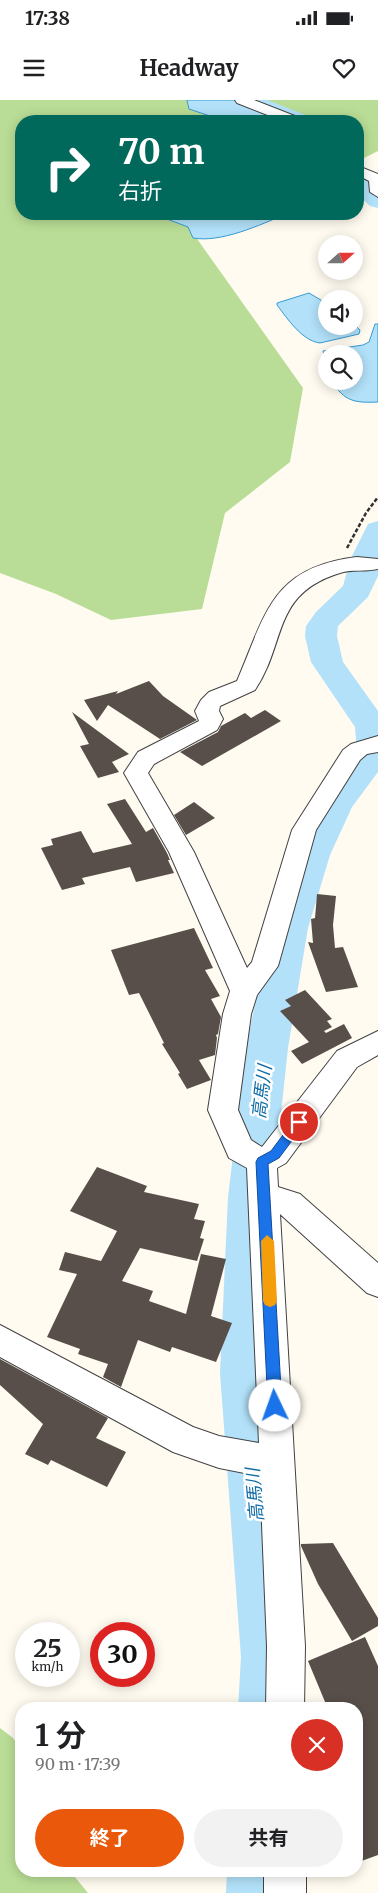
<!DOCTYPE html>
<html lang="ja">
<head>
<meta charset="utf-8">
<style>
  :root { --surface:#fff; --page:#f2f2f2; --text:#202124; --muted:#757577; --accent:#ea580c }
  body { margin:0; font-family:Merriweather,"Noto Sans JP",serif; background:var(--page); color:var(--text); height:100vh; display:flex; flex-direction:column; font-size:19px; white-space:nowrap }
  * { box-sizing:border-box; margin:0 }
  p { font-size:16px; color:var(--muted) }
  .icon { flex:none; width:28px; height:28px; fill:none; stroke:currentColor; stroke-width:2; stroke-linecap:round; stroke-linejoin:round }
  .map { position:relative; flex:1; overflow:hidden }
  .panel { position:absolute; left:15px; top:1602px; width:348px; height:175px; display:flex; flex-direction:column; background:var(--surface); border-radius:20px; box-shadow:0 2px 12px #0003 }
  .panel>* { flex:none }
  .hud { position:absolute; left:15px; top:15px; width:349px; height:105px; border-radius:20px; box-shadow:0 2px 12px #0003; background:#00695c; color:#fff; overflow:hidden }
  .needle { width:32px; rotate:69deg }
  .tools { position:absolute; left:318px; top:135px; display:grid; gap:10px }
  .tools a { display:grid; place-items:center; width:45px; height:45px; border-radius:50%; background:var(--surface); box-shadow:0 2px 12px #0003; font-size:25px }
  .speed { position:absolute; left:15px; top:1522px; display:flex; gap:10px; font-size:25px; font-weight:700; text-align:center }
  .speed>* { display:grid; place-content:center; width:65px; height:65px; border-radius:50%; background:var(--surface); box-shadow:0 2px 12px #0003; line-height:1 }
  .speed small { font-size:12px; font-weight:400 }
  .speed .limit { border:8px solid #d22; background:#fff; color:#111 }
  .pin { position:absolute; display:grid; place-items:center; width:42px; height:42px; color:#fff; margin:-21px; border:2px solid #fff; border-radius:50%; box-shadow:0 1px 5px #0007 }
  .me { position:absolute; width:55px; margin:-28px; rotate:357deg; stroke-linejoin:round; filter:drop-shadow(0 0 4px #0008) }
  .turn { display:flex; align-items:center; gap:18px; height:105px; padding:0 20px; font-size:22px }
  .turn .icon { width:65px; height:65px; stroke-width:2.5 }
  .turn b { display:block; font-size:35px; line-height:42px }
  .round { display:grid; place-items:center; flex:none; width:52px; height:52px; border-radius:26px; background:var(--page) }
  .head { display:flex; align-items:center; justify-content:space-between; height:85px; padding:0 20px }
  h1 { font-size:30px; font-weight:700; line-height:38px }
  .primary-button { display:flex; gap:10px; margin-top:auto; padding:10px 20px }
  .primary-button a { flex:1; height:58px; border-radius:30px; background:var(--accent); color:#fff; font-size:20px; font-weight:700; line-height:58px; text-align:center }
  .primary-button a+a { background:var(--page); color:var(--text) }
  .status { display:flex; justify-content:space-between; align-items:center; height:35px; padding:0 25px; background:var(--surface); direction:ltr }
  .status svg { height:14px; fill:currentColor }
  header { display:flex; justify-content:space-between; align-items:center; height:65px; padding:0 20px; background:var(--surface); font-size:22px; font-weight:700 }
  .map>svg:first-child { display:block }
  .forest { fill:#b9dd96 }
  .water { fill:#b2e1f9; stroke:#369bd3 }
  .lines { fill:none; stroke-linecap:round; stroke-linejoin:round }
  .river { fill:#b2e1f9; fill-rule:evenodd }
  .building { fill:#584f4a }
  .minor-casing { stroke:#424242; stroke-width:2 }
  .path { stroke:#313131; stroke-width:2.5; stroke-dasharray:4 2; stroke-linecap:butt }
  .minor { fill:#fff; fill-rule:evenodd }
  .route { fill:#1a73e8; stroke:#114b97 }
  .slow { fill:#f59e0b }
  .labels { text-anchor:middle; stroke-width:5; stroke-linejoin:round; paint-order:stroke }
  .water-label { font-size:18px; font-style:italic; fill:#116ca7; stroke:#fff }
</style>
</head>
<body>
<div class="status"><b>17:38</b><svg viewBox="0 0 49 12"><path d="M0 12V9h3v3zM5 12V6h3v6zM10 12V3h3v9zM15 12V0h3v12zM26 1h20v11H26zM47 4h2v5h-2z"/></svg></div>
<header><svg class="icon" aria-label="menu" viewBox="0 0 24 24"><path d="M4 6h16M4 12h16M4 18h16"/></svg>Headway<svg class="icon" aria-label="heart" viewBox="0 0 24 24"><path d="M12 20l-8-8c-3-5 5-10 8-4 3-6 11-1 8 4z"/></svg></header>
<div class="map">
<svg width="378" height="1793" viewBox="0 0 378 1793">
  <rect width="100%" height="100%" fill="#fffbf0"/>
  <!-- forest -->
  <path class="forest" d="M0,0h378v51l-20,10v-40h-337v93h221l-47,22 108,152 -13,74 -65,51 -23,96 -91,11 -55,-26 -56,-21z
    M0,1628l13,10 8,11v122h49l18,22h-88z"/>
  <!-- water -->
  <path class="water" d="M187,0h49l53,21h-64l-36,-12z
    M154,114h132c-26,11 -65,29 -93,24l-5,-11z
    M309,193l17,10v23h28v-2l6,6 -1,4 -39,9c-18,-2 -33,-25 -43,-38v-2z
    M375,224h3v78c-22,1 -34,0 -46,-21h22v-27h-28v10l-3,-13 40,-6 6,-3z"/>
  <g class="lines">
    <!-- river -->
    <path class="river" d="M239,0h28l44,17 3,4h-28l-44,-17z
      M358,78l8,2 12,10v18l-8,-2 -12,-11z
      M378,421v55l-10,21 -30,29 -1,10 6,26 35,49v61l-26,35 -22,48 -22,73 -20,120 -16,149 -4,176 27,284 -1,52h-56l3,-52 -21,-284 8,-176 18,-149 24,-120 24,-73 23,-51 28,-39 12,-13 -2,-25 -44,-65 -6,-26 1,-10 10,-14 27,-26 8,-28 17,-34z
      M227,1771h60l-1,22h-60z"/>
  </g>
  <!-- building -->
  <path class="building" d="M149,581l14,15 34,24 -37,19 -52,-34 -11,16 -13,-21 34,-9 -2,3z
    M265,610l16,11 -79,45 -22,-14 38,-20 3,-6 24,-13 6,5z
    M72,612l57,42 -17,8 7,10 -21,6 -18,-32 9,-2z
    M125,699l21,33 7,-4 14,25 3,7h-2l6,13 -38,9 -6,-15 -48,11 3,6 -23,6 -21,-42 12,-3 -2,-6 30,-8 12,22 39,-9 -25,-40z
    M194,702l21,16 -29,17 -12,-20z
    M317,794l19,2 -3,29 2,23 8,-1 15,40 -32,5 -18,-50 5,1 -2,-24 4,-1z
    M194,828l19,40 -8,2 15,26 -9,3 10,18 -3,17 -2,1 1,3 -2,17 -16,5 12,20 -24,9 -9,-15 2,-1 -18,-29 2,-1 -25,-50 -10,2 -18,-45z
    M305,890l27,29 -5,2 5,6 -8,4 2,2 18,-9 8,14 -50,26 -11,-13 18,-9 -29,-31 11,-5 -6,-6z
    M97,1067l50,19 -3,6 55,12 -5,15 11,2 -5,17 4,1 -7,22 -57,-13 -18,33 31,10 -4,10 37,13 15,-60 25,5 -15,57 21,7 -16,39 -44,-15 -2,5 -32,-12 -17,47 -18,-10 5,-13 -30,-10 2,-5 -33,-12 30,-63 -18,-4 6,-18 36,9 16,-30 -47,-20z
    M0,1259l108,59 -12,20 30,14 -19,35 -56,-27 -3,5 -23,-11 18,-30 -43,-39z
    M333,1443l45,75v8l-26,15 -34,-57 -17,-38v-2z
    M365,1537l13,29v189l-22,8v-154h-28l-20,-48z"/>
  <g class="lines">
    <!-- minor casing -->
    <g class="minor-casing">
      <path id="minor" d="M235,0h19l46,18 2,3h-19l-46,-18z
        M358,66l20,8v23l-8,-5 -1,-11 -11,-6z
        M357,457l21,2v10c-12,3 -26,0 -38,4 -69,21 -53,70 -85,117l-35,16 -1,5 4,8 -6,11 -63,34 -6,9 46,79 53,116 5,-6 40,-132 51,-80 8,-6 27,-8v16l-11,2 -7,6 -44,70 -38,136 -21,29 -6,19 -13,96 13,30 11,7 75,-96 41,-20v24l-21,12 -71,96 -9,5 1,19 22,7 78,69v34l-11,-4 -87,-79 25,432 -1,63h-38l1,-63 -7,-170 -41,-8 -46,-16 -173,-95v-32l193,102 26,9 40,7 -12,-275 -18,-10 -21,-48 15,-96 7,-23 -61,-139 -45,-79 14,-21 61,-31 -4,-10 6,-11 8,-8 28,-11c29,-68 35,-114 120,-124z
        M264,1771h42v22h-42z"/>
    </g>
    <!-- path -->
    <path class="path" d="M347,448l19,-35 12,-16"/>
    <!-- minor -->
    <use href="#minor" class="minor"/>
  </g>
  <!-- route -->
  <path class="route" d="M299,1018l4,1 2,3 -2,4 -24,32 -11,6 14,242 -2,4 -5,2 -5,-2 -2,-4 -12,-244 2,-4 13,-7 24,-32z"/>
  <!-- slow -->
  <path class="slow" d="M267,1135l7,6 3,60 -2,4 -5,2 -5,-2 -2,-4 -2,-60z"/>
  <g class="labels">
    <!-- water labels -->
    <g class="water-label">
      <text transform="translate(262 992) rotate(-83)" y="6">高馬川</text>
      <text transform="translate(255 1395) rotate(-95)" y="6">高馬川</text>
    </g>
  </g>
</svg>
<div class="tools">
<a><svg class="needle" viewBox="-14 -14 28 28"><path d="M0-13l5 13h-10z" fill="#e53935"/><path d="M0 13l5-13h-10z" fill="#757577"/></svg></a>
<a><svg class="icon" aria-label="sound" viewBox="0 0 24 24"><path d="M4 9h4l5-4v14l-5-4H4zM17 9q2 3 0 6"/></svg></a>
<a><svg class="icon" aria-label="search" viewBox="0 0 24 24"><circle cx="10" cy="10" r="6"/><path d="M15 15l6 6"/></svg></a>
</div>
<div class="speed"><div>25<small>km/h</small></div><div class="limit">30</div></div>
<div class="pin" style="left:299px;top:1022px;background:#d93025"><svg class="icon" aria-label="arrive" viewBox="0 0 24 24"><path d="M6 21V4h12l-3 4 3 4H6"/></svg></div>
<svg class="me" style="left:275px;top:1306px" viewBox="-20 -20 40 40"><circle r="19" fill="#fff"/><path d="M0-13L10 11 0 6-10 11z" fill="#1a73e8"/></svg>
<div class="hud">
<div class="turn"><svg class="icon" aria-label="right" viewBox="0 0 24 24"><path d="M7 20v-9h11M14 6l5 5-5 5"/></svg><div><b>70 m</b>右折</div></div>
</div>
<section class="panel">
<div class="head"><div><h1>1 分</h1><p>90 m · 17:39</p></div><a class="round" style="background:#d93025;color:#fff"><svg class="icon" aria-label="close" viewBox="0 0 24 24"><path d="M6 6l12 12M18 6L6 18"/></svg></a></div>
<div class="primary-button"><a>終了</a><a>共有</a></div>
</section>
</div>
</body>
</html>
